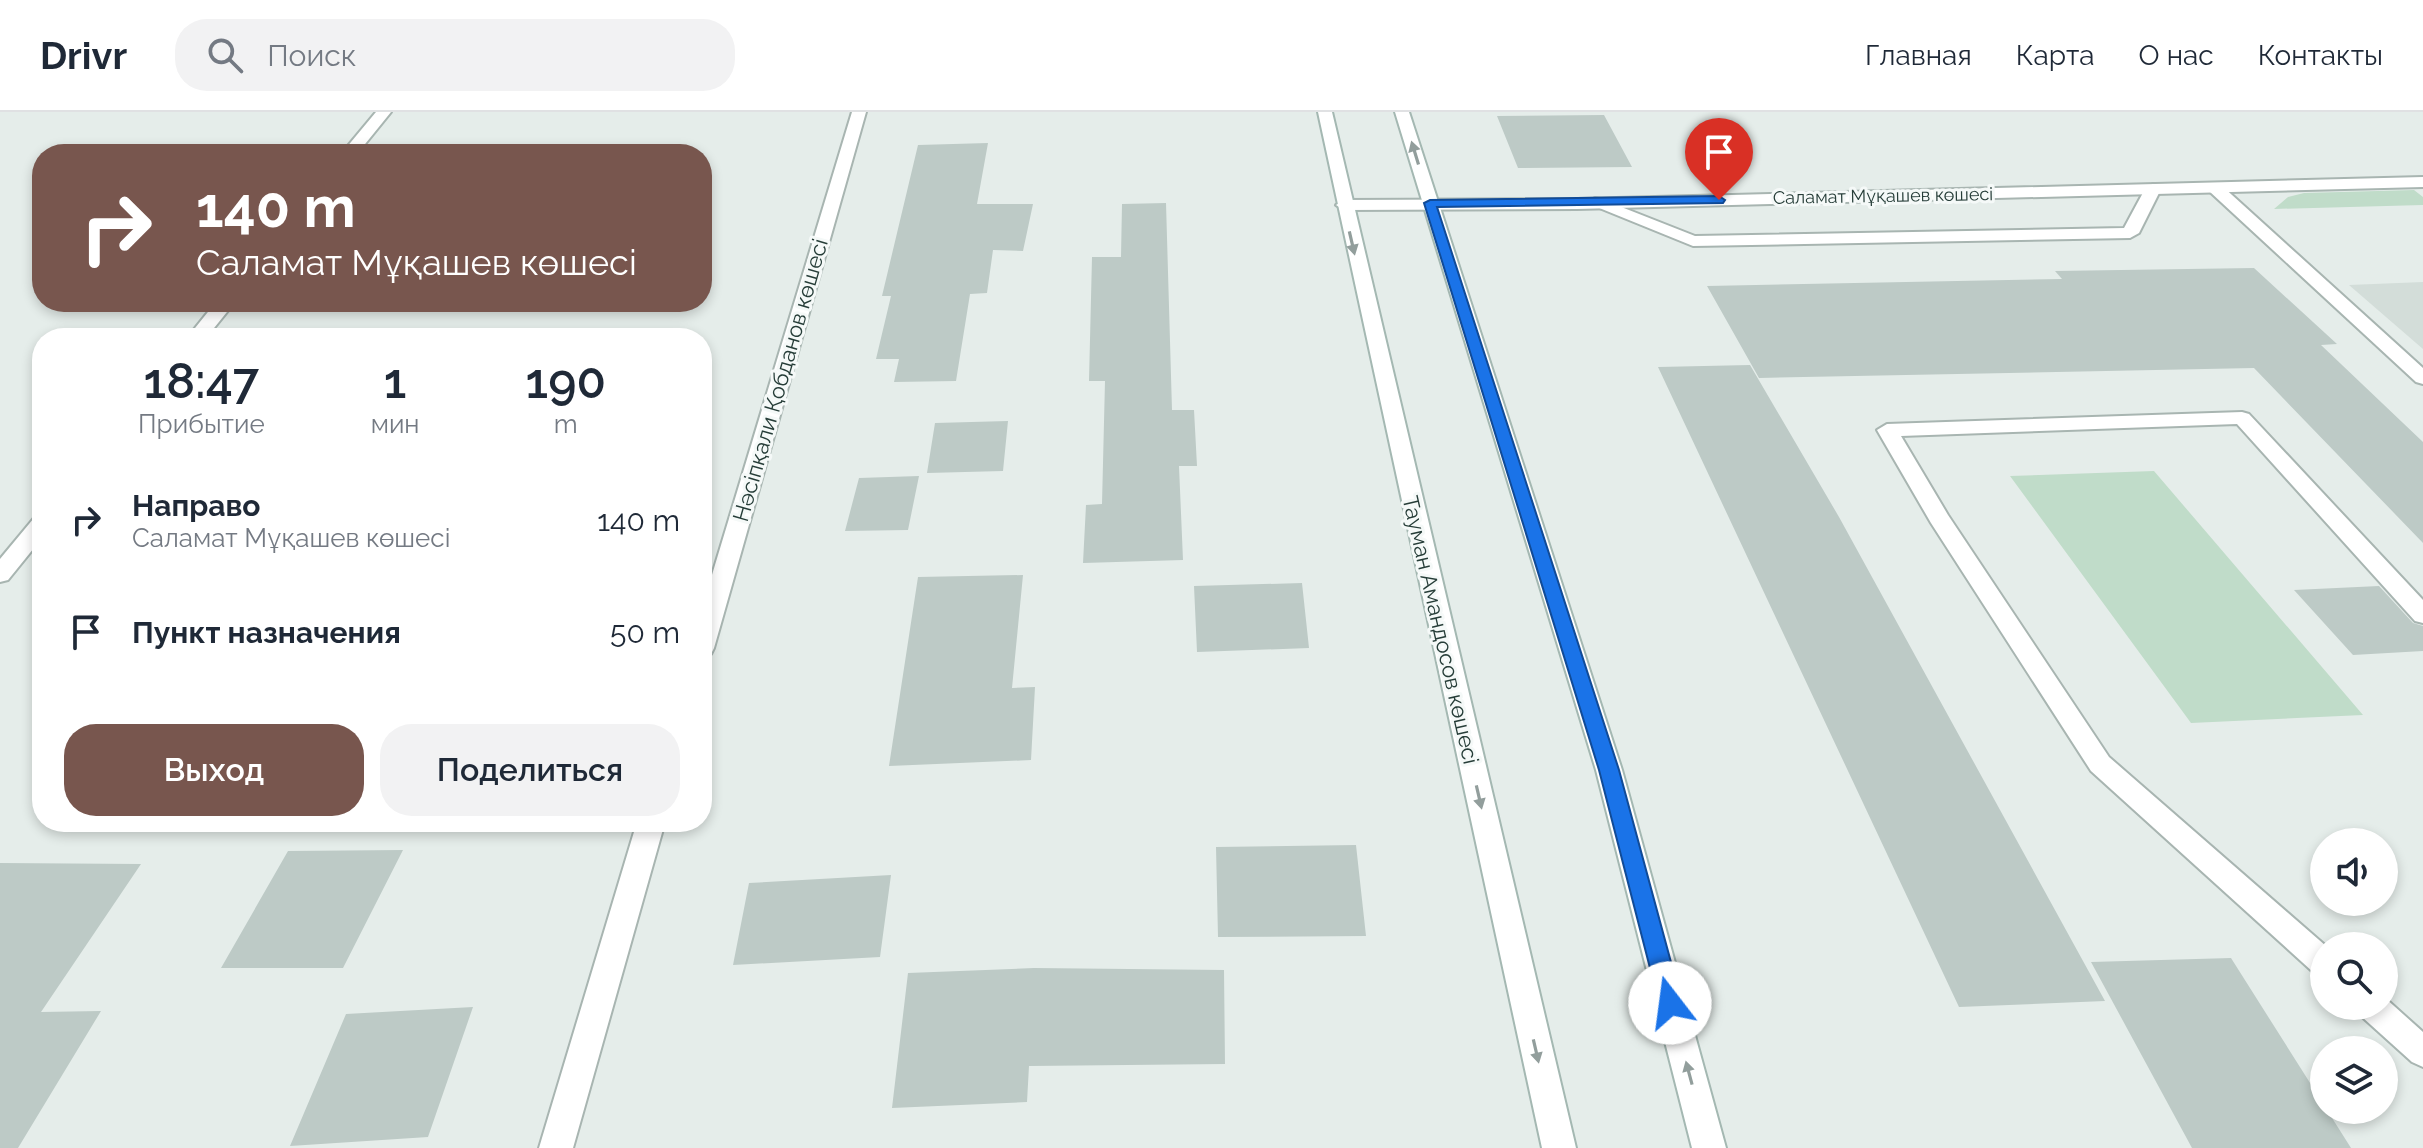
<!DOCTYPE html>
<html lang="ru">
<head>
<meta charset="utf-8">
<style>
  :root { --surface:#fff; --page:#f2f2f3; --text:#1f2937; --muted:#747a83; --line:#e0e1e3; --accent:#78564e }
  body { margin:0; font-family:Raleway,sans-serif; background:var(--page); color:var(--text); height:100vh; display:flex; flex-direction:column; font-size:30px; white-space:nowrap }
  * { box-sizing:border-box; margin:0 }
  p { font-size:26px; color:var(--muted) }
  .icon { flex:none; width:44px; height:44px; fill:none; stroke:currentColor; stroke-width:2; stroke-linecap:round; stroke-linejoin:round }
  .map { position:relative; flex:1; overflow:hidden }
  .details { position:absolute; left:32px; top:216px; width:680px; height:504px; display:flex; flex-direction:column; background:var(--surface); border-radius:32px; box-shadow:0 4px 12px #0003 }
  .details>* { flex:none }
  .banner { position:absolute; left:32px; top:32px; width:680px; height:168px; border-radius:32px; box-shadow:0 4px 12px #0003; background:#78564e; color:#fff; overflow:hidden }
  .controls { position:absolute; left:2310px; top:716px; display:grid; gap:16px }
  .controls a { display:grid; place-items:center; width:88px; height:88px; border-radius:50%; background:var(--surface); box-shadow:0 4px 12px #0003; font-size:40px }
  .pin { position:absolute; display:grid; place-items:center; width:68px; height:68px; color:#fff; margin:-82px -34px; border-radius:50% 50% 50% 0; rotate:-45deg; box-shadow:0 0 8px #0007 }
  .pin .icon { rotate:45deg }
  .me { position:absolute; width:88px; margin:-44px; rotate:345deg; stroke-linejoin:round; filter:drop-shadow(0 0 6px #0008) }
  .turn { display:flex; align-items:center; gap:28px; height:168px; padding:0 32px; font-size:36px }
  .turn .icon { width:104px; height:104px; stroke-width:2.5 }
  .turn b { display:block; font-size:56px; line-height:68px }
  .eta { display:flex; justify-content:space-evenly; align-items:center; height:136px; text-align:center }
  .eta b { font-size:48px; font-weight:600; line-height:56px }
  .action { display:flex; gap:16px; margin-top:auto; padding:16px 32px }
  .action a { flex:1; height:92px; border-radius:32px; background:var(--accent); color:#fff; font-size:32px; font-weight:600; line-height:92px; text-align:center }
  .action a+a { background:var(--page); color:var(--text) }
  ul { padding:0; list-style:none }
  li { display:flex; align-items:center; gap:24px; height:112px; padding:0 32px }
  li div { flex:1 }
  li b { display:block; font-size:30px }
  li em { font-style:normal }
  header { display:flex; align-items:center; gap:48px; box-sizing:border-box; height:112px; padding:0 40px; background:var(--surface); border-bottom:2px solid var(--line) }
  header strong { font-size:38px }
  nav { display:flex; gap:44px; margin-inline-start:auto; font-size:28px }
  .search { width:560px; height:72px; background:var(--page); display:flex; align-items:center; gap:20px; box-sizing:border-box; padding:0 28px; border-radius:32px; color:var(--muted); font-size:30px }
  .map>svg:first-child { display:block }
  .built { fill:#d3ddd9 }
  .green { fill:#c0dcc9 }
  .building { fill:#bdcac6 }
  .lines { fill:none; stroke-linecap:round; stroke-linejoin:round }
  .service-casing { stroke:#a8b5b1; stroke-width:4 }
  .minor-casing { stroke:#a8b5b1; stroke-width:4 }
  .secondary-casing { stroke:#a4b8b2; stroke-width:4 }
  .service { fill:#fff; fill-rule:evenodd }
  .minor { fill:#fff; fill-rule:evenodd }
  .secondary { fill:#fff; fill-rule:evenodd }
  .oneway { fill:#929e9c }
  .route { fill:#1a73e8; stroke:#114b97; stroke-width:2 }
  .labels { text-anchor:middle; stroke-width:6; stroke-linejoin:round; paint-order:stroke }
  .far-street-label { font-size:18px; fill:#263d38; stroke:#f5f9f8 }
  .street-label { font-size:22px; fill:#263d38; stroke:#f5f9f8 }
</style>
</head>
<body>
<header>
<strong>Drivr</strong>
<div class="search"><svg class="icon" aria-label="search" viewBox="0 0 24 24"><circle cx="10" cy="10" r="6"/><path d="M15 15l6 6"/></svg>Поиск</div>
<nav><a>Главная</a><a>Карта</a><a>О нас</a><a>Контакты</a></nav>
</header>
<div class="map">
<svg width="2423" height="1036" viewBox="0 0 2423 1036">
  <rect width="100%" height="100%" fill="#e5edea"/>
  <!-- built -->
  <path class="built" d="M2423,170v67l-74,-64z"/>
  <!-- green -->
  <path class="green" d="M2414,78l9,7v8l-149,4 14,-12 16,-4z
    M2154,359l209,244 -172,8 -181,-247z"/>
  <!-- building -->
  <path class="building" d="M1604,3l28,52 -114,1 -21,-52z
    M988,31l-11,61h56l-10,47 -30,-1 -6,43 -17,1 -14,87 -62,1 5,-23h-23l15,-63h-9l36,-151z
    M1166,91l6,207h22l3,56h-18l4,94 -100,3 3,-58 16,-1 3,-123h-16l3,-124h29l1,-53z
    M2254,156l83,76 -16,1 102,97v101l-169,-175 -495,10 -52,-92 355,-7 -7,-8z
    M1750,253l89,152 266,484 -146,6 -301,-640z
    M1008,309l-5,50 -76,2 8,-50z
    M919,364l-11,54 -63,1 14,-53z
    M1023,463l-11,113 23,-1 -4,73 -142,6 29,-189z
    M1302,471l7,65 -112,4 -3,-66z
    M2379,474l34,37 10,3v25l-70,4 -59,-65z
    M1356,733l10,91 -148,1 -2,-90z
    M403,738l-60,118h-122l67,-117z
    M0,751l141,1 -100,148 60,-1 -83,137h-18z
    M891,763l-11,82 -147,8 16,-82z
    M2231,846l93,147v5h3l24,38h-159l-101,-186z
    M1034,856l190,2 1,94 -196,2 -2,36 -135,6 16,-135z
    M473,895l-45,130 -138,9 56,-132z"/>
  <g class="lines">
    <!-- service casing -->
    <g class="service-casing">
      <path id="service" d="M2215,71l6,2 202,183v16l-7,-2 -207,-191 -2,-3z
        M2153,72l8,5 -22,44 -9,5 -437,8 -106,-43 8,-5 6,1 94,37 429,-8 21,-39z
        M2242,300l7,2 174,186v23l-8,-2 -178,-197 -336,12 47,79 161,242 217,189 -2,30 -11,-4 -222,-201 -160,-248 -54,-93 10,-6z
        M2384,885l39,35v35l-11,-5 -51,-46 -4,-10h27z"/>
    </g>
    <!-- minor casing -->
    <g class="minor-casing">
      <path id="minor" d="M376,0h15l-34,42h-16z
        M852,0h14l-152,536 -3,6 -9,3v-49z
        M2423,65v10l-846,22 -233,1 -8,-5 8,-5 233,-1z
        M216,190h19l-29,36h-19z
        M42,404v22l-34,42 -8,2v-23l34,-41z
        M637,710h28l-92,326h-34z"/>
    </g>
    <!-- secondary casing -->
    <g class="secondary-casing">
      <path id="secondary" d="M1318,0h14l244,1036h-34z
        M1395,0h14l213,658 104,378h-34l-96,-378z"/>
    </g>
    <!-- service -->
    <use href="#service" class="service"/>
    <!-- minor -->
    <use href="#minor" class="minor"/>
    <!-- secondary -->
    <use href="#secondary" class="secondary"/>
  </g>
  <!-- one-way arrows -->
  <defs><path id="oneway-solid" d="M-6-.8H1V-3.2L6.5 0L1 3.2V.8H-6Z" transform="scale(2)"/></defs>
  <g class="oneway">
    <use href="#oneway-solid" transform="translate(1415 41) rotate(-107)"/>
    <use href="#oneway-solid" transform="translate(1352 131) rotate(77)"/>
    <use href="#oneway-solid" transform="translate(1479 685) rotate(77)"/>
    <use href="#oneway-solid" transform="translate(1536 939) rotate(77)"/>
    <use href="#oneway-solid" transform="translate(1689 961) rotate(-105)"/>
  </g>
  <!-- route -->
  <path class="route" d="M1719,84l6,4 -2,3 -286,4 182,563 63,233 -3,7 -9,3 -8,-3 -3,-7 -60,-233 -175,-567 6,-3z"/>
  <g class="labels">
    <!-- far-street labels -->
    <g class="far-street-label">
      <text transform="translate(1883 84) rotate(-1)" y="6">Саламат Мұқашев көшесі</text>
    </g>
    <!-- street labels -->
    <g class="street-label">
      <text transform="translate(780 268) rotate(-74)" y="8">Нәсіпқали Қобданов көшесі</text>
      <text transform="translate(1441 518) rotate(77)" y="8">Тауман Амандосов көшесі</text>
    </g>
  </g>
</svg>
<div class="controls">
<a><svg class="icon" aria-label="sound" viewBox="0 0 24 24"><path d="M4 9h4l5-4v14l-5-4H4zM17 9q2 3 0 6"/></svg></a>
<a><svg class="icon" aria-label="search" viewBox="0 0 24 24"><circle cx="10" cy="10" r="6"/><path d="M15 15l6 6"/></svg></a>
<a><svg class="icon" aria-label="layers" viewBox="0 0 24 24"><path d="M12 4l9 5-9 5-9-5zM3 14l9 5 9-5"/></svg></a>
</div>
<div class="pin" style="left:1719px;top:88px;background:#d93025"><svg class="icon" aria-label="arrive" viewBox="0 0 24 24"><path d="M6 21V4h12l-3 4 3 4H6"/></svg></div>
<svg class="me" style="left:1670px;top:891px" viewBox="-20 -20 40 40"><circle r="19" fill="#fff"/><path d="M0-13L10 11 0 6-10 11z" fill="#1a73e8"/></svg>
<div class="banner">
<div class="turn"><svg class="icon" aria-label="right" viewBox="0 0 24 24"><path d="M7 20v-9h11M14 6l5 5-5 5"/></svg><div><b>140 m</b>Саламат Мұқашев көшесі</div></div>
</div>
<section class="details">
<div class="eta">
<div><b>18:47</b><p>Прибытие</p></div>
<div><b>1</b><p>мин</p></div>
<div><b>190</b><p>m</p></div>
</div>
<ul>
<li><svg class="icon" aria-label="right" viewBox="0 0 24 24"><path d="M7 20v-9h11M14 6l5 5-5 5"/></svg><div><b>Направо</b><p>Саламат Мұқашев көшесі</p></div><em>140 m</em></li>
<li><svg class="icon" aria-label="arrive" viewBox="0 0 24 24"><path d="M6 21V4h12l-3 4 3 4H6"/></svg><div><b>Пункт назначения</b></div><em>50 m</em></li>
</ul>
<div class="action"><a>Выход</a><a>Поделиться</a></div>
</section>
</div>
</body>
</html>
